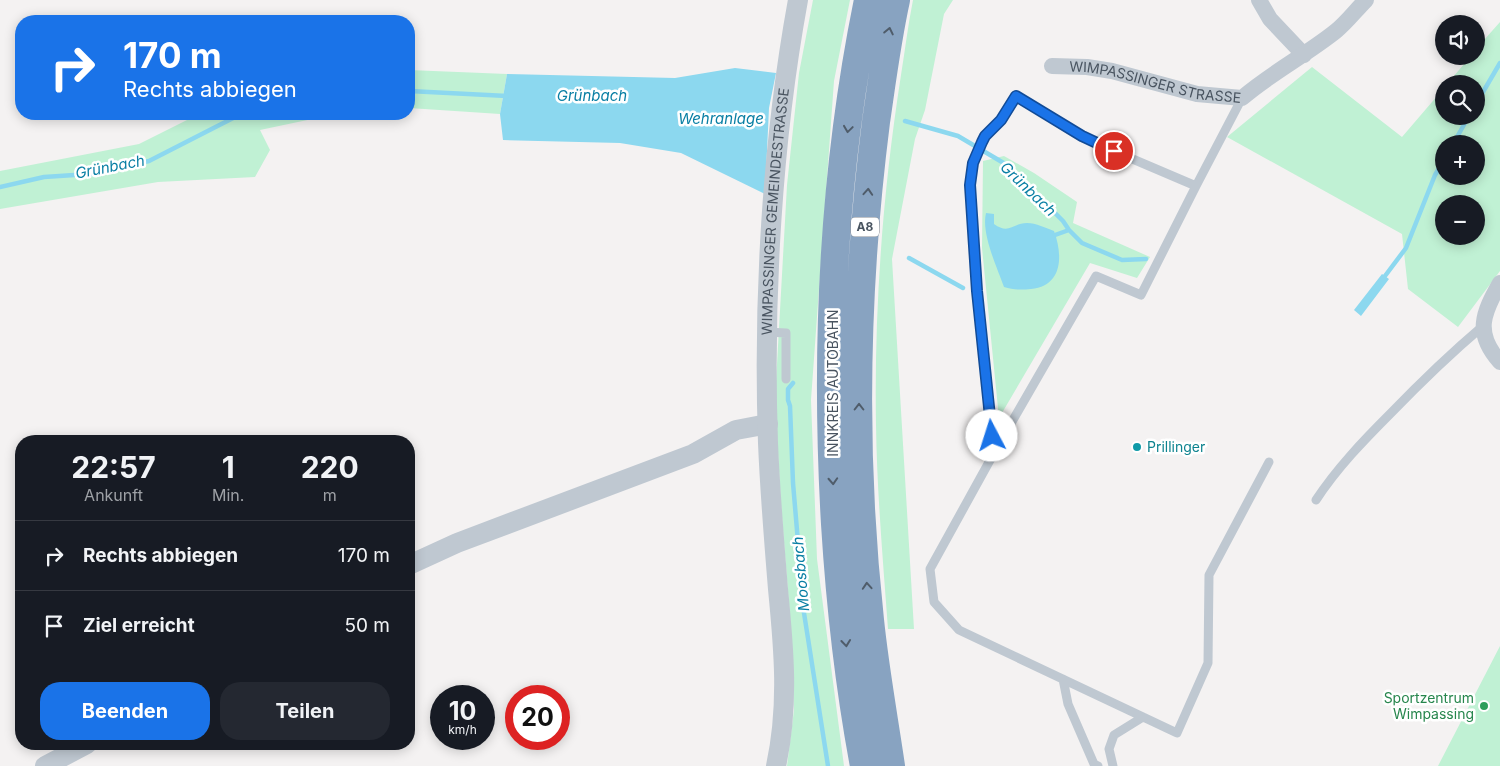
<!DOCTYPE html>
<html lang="de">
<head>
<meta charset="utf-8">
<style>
  :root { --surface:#171b24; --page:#242831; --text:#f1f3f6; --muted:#9ea1a6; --line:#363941; --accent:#1a73e8 }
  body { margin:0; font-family:Inter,sans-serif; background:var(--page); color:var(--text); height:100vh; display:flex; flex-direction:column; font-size:19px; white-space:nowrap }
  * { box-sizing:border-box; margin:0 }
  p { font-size:16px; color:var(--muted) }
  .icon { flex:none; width:28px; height:28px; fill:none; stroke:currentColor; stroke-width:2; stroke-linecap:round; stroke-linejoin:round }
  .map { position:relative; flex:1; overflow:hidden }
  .side { position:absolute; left:15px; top:435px; width:400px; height:315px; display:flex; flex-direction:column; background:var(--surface); border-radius:20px; box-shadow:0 2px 12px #0003 }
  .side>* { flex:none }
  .guide { position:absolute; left:15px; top:15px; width:400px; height:105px; border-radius:20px; box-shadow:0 2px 12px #0003; background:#1a73e8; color:#fff; overflow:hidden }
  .controls { position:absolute; left:1435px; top:15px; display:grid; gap:10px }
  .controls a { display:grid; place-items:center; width:50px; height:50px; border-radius:50%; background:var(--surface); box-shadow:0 2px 12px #0003; font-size:25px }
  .speed { position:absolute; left:430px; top:685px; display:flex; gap:10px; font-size:25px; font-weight:700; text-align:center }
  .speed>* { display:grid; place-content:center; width:65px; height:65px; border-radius:50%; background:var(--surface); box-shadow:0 2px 12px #0003; line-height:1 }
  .speed small { font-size:12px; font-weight:400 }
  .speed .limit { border:8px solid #d22; background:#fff; color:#111 }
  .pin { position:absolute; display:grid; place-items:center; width:42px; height:42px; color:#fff; margin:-21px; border:2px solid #fff; border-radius:50%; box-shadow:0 1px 5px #0007 }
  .me { position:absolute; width:55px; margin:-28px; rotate:355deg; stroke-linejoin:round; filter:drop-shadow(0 0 4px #0008) }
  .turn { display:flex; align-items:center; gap:18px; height:105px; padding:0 25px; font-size:22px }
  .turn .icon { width:65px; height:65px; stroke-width:2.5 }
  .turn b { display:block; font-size:35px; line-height:42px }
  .eta { display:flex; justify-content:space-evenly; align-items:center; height:85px; text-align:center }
  .eta b { font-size:30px; font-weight:700; line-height:35px }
  .action { display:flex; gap:10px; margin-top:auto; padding:10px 25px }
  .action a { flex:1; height:58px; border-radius:20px; background:var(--accent); color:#fff; font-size:20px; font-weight:700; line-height:58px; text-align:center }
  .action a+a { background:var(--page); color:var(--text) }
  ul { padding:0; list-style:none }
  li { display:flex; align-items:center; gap:15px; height:70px; padding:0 25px; border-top:1px solid var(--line) }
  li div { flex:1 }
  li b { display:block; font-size:19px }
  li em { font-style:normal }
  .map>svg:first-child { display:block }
  .green { fill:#c0f1d4; fill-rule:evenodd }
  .water { fill:#8cd8ef }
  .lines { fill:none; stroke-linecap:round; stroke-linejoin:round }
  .stream { stroke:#8cd8ef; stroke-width:4.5 }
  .service { stroke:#bfc8d1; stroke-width:9 }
  .minor { stroke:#bfc8d1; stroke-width:16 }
  .tertiary { stroke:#bfc8d1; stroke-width:20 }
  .motorway { stroke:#88a3c1; stroke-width:28 }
  .oneway { stroke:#4f5c6a }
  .route-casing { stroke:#114b97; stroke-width:12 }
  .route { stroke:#1a73e8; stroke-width:9 }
  .culture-dot { fill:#0f9aa8; stroke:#fff; stroke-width:2 }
  .leisure-dot { fill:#2e9e5b; stroke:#fff; stroke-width:2 }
  .labels { text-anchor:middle; stroke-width:5; stroke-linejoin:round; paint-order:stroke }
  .shield { fill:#fff; stroke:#808790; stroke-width:1 }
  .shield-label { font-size:12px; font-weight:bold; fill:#495460 }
  .street-label { font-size:14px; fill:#495460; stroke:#fff }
  .culture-label { font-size:14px; fill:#0d838f; stroke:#fff; text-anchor:start }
  .leisure-label { font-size:14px; fill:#27864d; stroke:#fff; text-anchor:end }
  .water-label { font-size:15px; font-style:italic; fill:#097fa4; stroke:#fff }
</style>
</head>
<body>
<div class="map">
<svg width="1500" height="766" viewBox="0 0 1500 766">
  <rect width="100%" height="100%" fill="#f4f2f2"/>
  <!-- green -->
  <path class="green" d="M813,0h37l-16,81 -23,319 6,159 27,207h-57l7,-56 -4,-94 -9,-111 -6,-105 12,-215 12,-112z
    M913,0h40l-9,14 -19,96 -10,29 -23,120 22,370h-26c-5,-68 -11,-136 -12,-204 -2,-117 7,-235 25,-350 4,-25 7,-50 12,-75z
    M1500,22v249l-42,56 -50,-38 -6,-55 -175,-97 85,-70 90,70 42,-49v28h32v-32h-29l24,-28h5v-7zM1444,144h32v32h-32zM1444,204h32v32h-32z
    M409,70l98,4 -7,40 -91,-6z
    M199,114h137l-76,16 10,20 -15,27 -97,5 -158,27v-38l139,-27z
    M1004,156l30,17 43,29 -4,21 77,34 -13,21 -47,-15 -91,155 -17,-170 1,-87z
    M1500,646v120h-62z"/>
  <!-- water -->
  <path class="water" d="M735,68l41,5 -7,35 -4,86 -84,-41 -61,-10 -117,-3 -3,-26 7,-40 168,4z
    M986,213l8,1v10c15,11 19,-1 33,-1 9,0 19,5 27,8 9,24 9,55 -23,58 -10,1 -17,1 -27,-2 -7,-20 -23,-53 -18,-74z
    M1382,274l7,5 -28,37 -7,-6z"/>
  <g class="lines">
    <!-- stream -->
    <path class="stream" d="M409,91l98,5
      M1476,104l24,-41
      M905,121l53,15 49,29 56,56 6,9 13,13 40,17 24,-1
      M1453,144l16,-28
      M0,187l44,-10 46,-3 59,-13 92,-47
      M1055,235l14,-5
      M909,258l54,30
      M1382,280l24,-32 29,-73 9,-15
      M793,383l-5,6v11l2,6 3,77 11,130 24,153"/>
    <!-- service -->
    <path class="service" d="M1196,186l-55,109 -45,-19 -102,177 -64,116 4,33 25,28 218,103 31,-70 1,-88 60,-113
      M767,332l19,1v46
      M994,453l-17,-162 -7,-106 3,-22 9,-21 3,-6 16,-16 16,-23 64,40 115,49 46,-88
      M1316,500c21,-32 48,-60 75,-87 30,-31 59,-59 92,-87
      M1063,679l5,25 26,60 4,2
      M1113,766l-4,-17 5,-14 29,-18"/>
    <!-- minor -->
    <g class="minor">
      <path d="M1259,0l11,19 34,36"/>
      <path id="s1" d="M1052,66l35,1 25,4 85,23 45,4c29,-25 64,-43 94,-67 11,-9 20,-21 30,-31"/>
      <path d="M1500,283c-17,30 -26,50 0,79"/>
    </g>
    <!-- tertiary -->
    <g class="tertiary">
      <path d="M409,565l48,-22 236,-89 43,-24 32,-6"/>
      <path d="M45,766l42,-22"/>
      <path id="s2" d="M776,766c13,-60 8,-116 2,-177 -4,-49 -8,-97 -10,-146 -5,-145 4,-301 30,-443"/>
    </g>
    <!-- motorway -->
    <path class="motorway" d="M864,766c-15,-80 -24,-161 -29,-242 -10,-173 -2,-353 33,-524
      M891,766c-7,-48 -16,-97 -21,-146 -18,-165 -15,-333 6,-498 6,-41 11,-81 20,-122"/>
  </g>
  <!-- one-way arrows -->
  <defs><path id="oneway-chevron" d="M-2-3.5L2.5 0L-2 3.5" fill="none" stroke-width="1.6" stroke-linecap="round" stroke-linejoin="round" transform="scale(1.25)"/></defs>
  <g class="oneway">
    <use href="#oneway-chevron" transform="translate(889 31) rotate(-78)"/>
    <use href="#oneway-chevron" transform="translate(848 129) rotate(98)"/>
    <use href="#oneway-chevron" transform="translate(868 192) rotate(-86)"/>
    <use href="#oneway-chevron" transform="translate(859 407) rotate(-90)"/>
    <use href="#oneway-chevron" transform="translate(833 481) rotate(87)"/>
    <use href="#oneway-chevron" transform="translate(867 586) rotate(-94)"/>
    <use href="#oneway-chevron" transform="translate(846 643) rotate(84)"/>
  </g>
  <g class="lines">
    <!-- route casing -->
    <g class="route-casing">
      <path id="route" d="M992,436l-15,-145 -7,-106 3,-22 9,-21 3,-6 16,-16 15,-24 66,40 32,15"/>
    </g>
    <!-- route -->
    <use href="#route" class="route"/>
  </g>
  <!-- markers -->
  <circle class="culture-dot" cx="1137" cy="447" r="5"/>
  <circle class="leisure-dot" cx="1484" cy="706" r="5"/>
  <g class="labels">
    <!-- shield labels -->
    <rect class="shield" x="851" y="217.5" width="28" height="19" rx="4"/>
    <g class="shield-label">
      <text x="865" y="231">A8</text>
    </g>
    <!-- street labels -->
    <g class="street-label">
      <text dy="5" stroke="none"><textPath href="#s1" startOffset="105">WIMPASSINGER STRASSE</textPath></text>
      <text dy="5" stroke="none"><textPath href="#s2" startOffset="556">WIMPASSINGER GEMEINDESTRASSE</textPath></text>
      <text transform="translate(833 383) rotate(-90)" y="5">INNKREIS AUTOBAHN</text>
    </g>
    <!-- culture labels -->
    <g class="culture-label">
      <text x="1147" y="452">Prillinger</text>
    </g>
    <!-- leisure labels -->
    <g class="leisure-label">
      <text x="1474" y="703">Sportzentrum<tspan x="1474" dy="16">Wimpassing</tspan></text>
    </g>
    <!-- water labels -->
    <g class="water-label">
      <text x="592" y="101">Grünbach</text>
      <text x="721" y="124">Wehranlage</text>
      <text transform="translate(110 167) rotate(-11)" y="5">Grünbach</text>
      <text transform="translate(1028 189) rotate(44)" y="5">Grünbach</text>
      <text transform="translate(801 574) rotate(-95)" y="5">Moosbach</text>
    </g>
  </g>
</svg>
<div class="controls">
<a><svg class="icon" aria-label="sound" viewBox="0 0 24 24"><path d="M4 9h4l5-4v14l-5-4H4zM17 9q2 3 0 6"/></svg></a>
<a><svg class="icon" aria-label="search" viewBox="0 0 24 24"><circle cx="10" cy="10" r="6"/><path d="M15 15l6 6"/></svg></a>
<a>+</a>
<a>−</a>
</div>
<div class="speed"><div>10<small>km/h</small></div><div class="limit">20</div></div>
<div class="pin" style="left:1114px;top:151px;background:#d93025"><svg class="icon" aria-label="arrive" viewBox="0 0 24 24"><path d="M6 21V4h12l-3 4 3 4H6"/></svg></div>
<svg class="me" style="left:992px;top:436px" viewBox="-20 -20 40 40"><circle r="19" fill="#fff"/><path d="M0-13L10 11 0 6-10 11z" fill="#1a73e8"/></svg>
<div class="guide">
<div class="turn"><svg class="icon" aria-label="right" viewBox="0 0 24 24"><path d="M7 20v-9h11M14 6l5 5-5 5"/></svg><div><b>170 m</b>Rechts abbiegen</div></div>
</div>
<section class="side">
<div class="eta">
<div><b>22:57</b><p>Ankunft</p></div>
<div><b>1</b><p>Min.</p></div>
<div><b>220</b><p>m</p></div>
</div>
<ul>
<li><svg class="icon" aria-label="right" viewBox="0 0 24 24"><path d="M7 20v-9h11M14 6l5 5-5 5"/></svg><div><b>Rechts abbiegen</b></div><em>170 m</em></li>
<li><svg class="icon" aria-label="arrive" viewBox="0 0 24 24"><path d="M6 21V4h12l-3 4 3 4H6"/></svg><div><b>Ziel erreicht</b></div><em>50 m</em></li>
</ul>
<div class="action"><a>Beenden</a><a>Teilen</a></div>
</section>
</div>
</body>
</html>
